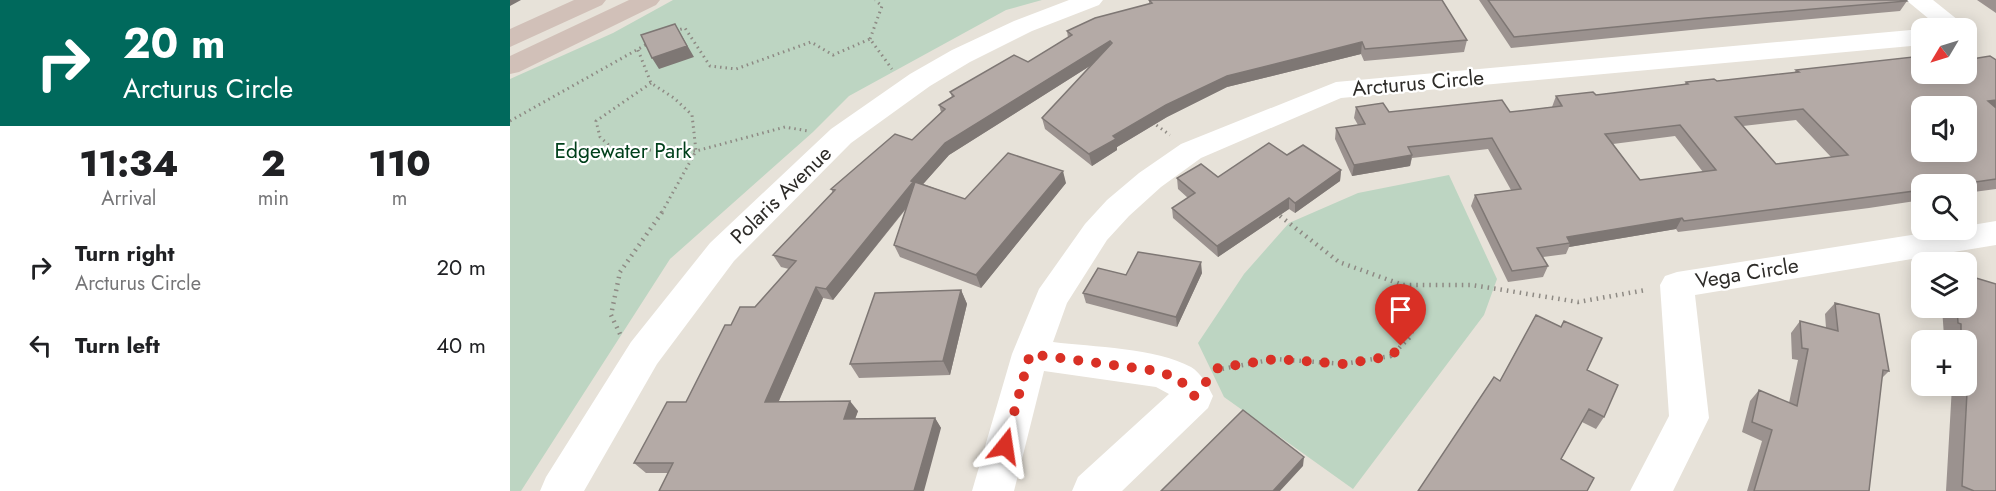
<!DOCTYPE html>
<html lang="en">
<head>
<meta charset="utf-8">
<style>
  :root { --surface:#fff; --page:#f6f6f6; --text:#202124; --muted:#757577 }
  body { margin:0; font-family:Jost,sans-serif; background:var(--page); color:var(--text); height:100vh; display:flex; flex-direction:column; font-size:22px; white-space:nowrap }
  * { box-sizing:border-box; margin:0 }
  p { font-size:20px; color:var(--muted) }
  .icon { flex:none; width:33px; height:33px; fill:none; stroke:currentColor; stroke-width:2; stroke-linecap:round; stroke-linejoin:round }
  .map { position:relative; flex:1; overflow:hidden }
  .sheet { display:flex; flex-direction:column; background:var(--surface); width:510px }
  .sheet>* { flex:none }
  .hud { background:#00695c; color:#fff; overflow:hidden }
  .needle { width:39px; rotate:232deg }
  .fabs { position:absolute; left:1401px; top:18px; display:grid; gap:12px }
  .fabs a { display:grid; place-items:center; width:66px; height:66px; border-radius:12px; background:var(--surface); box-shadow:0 3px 15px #0003; font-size:30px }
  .pin { position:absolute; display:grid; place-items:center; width:51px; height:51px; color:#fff; margin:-62px -26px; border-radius:50% 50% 50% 0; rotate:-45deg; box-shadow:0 0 6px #0007 }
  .pin .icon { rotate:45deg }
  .me { position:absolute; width:66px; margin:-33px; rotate:15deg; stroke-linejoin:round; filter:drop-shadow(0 0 4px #0008) }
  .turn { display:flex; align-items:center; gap:21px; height:126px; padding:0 24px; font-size:27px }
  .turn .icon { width:78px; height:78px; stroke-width:2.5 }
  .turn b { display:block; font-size:42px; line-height:51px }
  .eta { display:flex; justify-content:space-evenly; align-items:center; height:102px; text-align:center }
  .eta b { font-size:36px; font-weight:800; line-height:42px }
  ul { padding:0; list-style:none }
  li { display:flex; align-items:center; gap:18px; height:78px; padding:0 24px }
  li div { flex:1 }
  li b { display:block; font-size:22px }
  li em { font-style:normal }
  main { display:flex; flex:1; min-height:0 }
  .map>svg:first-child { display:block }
  .green { fill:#bdd5c2 }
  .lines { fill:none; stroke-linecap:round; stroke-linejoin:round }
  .path-far1 { stroke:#8e8a84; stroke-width:3; stroke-dasharray:1.5 4; stroke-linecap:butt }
  .path { stroke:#8e8a84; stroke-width:4.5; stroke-dasharray:1.5 5; stroke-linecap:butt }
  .street { fill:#fff; fill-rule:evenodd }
  .secondary { fill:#d1c0b8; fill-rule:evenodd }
  .wall { fill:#9b928f; fill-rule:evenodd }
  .shaded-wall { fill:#7e7774 }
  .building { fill:#b4aaa6; stroke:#7e7774; stroke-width:1.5; fill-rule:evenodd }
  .route { stroke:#d93025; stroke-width:10; stroke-dasharray:0 18 }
  .labels { text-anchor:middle; stroke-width:4.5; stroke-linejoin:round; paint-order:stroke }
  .street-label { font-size:21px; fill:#2d2b28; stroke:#fff }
  .park-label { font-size:21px; fill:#00401b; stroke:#fff }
</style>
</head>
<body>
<main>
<section class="sheet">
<div class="hud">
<div class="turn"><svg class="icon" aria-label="right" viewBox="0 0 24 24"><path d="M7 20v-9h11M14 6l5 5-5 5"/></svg><div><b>20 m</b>Arcturus Circle</div></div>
</div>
<div class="eta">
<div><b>11:34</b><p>Arrival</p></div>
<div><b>2</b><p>min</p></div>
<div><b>110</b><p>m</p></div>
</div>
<ul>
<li><svg class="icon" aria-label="right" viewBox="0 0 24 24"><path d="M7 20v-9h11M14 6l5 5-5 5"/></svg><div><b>Turn right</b><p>Arcturus Circle</p></div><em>20 m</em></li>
<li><svg class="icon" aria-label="left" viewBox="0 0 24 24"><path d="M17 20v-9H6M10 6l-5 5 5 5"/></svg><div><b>Turn left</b></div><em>40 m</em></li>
</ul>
</section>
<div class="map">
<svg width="1486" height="491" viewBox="0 0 1486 491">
  <rect width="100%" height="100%" fill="#e7e2d9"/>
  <!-- green -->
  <path class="green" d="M163,0h369l-36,10 -157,86 -36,36 -143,127 -149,232h-11v-412l103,-46z
    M939,175l48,104 -13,36 -131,174 -129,-92 -26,-54 46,-69 45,-51 69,-30z"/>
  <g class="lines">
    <!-- path-far1 -->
    <path class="path-far1" d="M165,31l10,-3 25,38 26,3 75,-27 22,13 37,-16 22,30
      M360,39l12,-33 -7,-6
      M128,50l13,33 23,15 18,17 4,36 89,-24 23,4
      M141,83l-55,38 4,16 13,12 83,2 -34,61
      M0,121l139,-78
      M642,122l18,13"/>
    <!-- path -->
    <path class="path" d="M765,212l64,50 64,23h69l106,17 68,-12
      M110,334l-9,-19 9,-43 43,-61
      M706,370l59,-11 69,5 47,-8 20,-20 4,-28 -12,-23"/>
    <!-- street -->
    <path class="street" d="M559,0h34l-4,5 -67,26 -62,31 -40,24 -79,57 -117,118 -77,103 -73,127h-44l6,-14 85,-135 79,-99 121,-114 79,-55 42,-24 62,-29z
      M1396,0h27l35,28h-28z
      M1412,29v16l-581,53 -140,60 -40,29 -32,29 -22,24 -40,63 -14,39c40,5 103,6 138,25 10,6 17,19 22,29l-5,12 -86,83h-50l6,-14 91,-83 -13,-7 -112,-16 -30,120h-42l40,-137 27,-65 46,-65 22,-24 32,-27 42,-29 155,-62z
      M1486,221v24l-301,50 14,123 -36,73h-43l39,-75 -9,-131 5,-9 12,-4 266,-42h23v-4z"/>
    <!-- secondary -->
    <path class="secondary" d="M64,0h32l-4,5 -92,42v-18z
      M119,0h31l-4,5 -137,67 -9,2v-18z"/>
  </g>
  <!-- wall -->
  <path class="wall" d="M639,0l318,40 -3,12 -100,9 -3,-7 -134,33 -60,30 -50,30v3l-25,16 -47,-37 -3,-11 51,-54 -144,91 -26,29 42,15 101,-16 -85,105 -81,-31 -6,-12 12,-36 -73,91 -10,-2 -44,103 79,10 -3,8 80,-1 6,10 -273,45h-22l-12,-10 52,-61 45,-77 24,-18 34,-38 -8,-2 -8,-12 60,-62 -2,-4 81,-49 29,-28 -2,-7 13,-8 -2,-5 78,-30 40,-24 -1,-7 82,-27z
    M969,0h427l1,1 -7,10 -199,18 -190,19z
    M1467,0h19v13z
    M1486,60v129l-30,4v-9h-44v16l-53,8 -191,24 -2,-3 -107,18 -3,7 -23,3 5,9 -5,11 -35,5 -37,-76 4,-11 36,-5 -23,-41 -76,9 -2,8 -58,10 -17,-37 1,-11 22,-3 -4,-7 2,-11 33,5h121l42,-5 4,-11 40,-1 88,-10 2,-3 31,-1 77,-8 2,-3 126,4zM1286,120l35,37 -55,7 -33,-38zM1165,136l28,36 -63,8 -27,-36z
    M777,155l54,15 -1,11 -45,32 -6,-4 -71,48 -45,-39 -1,-10 16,-10 -10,-9 -1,-11 41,-1z
    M692,273l-25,54 -91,-24 -3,-10 43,-18z
    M451,290l6,14 -17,71 -91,3 -9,-14z
    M1325,303l54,68 -7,7 -13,113h-122l15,-50 -20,-9 8,-31 9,-11 30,13 9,-43 -6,-1 -1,-26 9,-12 26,7 -1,-14z
    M1432,308h24l30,183h-50l6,-105h-2h16v-46h-19v-3l-3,-1z
    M1026,315l25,12 3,-6 38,17 -15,32 31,15 -14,32 -8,12 -14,-7 -21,37 33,19 -7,13h-169l76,-114 6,4z"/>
  <!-- shaded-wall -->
  <path class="shaded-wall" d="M0,0h11l-11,6z
    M165,24l19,33 -35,12 -7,-11z
    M600,41l2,11 -163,103 -32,36 1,2 -85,107 -7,-11 85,-108 34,-38z
    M852,42l-1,12 -134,33 -60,30 -50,30v3l-25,16 -3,-12 24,-18 53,-31 61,-29z
    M1486,100v9l-8,-8z
    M902,155l-2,11 -58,10 2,-11z
    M831,170l-1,11 -45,32v-10z
    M553,171l3,12 -85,105 -5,-13z
    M779,198v11l-71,48 -1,-11z
    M1172,218l-6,11 -107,18 1,-4 -3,-6z
    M691,262l1,11 -25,54 -1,-10z
    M306,287l7,11 -49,114 -9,-10z
    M451,290l6,14 -17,71 -7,-14z
    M340,401l8,10 -7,19 -7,-11z
    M425,418l6,10 -17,63h-10z
    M794,457l-1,9 -23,25h-7z"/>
  <!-- building -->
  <path class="building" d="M639,0h293l25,40 -102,9 -3,-7 -135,34 -61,29 -53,31 3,3 -27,15 -47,-36 70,-75 -2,-2 -165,102 -34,38 2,1 -87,107 -10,-2 -51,115 85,-1 -6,18 91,-1 -21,73h-255l14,-28h-39l33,-61h19l39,-77h6l9,-18h15l41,-46 -23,-6 62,-65 -4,-1 64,-55 17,6 33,-31 -6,-4 15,-9 -4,-4 64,-37 14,7 44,-27 -5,-4 28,-13 57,-15z
    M978,0h418l1,1 -201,17 -192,19z
    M165,24l12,22 -35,12 -11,-23z
    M1412,56v18h44v-14l24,-4 6,4v40l-8,1 8,7v71l-34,5h-40v6l-238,31 -2,-3 -115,19 3,6 -33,5 11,18 -36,5 -37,-76 46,-6 -29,-51 -84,9 4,8 -58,10 -18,-37 29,-4 -9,-17 27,-4 6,9 113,-12 8,12 52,-6 -6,-10 37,-4 3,3 92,-11 -2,-2 28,-3 3,2 82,-9 -3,-2zM1412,106h44v46h-44zM1293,109l45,46 -72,9 -41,-47zM1170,125l36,45 -76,10 -35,-46z
    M759,143l18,12 16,-10 38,25 -46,33 -6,-5 -72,48 -45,-38 23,-15 -18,-15 24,-14 17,13z
    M498,153l55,18 -87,104 -82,-30 21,-63 50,17z
    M628,252l63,10 -25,55 -93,-24 15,-25 28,7z
    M1456,275l30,9v207h-22l-12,-5 6,-112 -2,-1v-33h-5v-16l-3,-1 -1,-15h9z
    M451,290l-18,71 -93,3 25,-71z
    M1325,303l44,11 10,57 -6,-1 -14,121h-115l18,-61 -20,-8 7,-32 38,16 11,-57 -6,-1 -2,-27 38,10z
    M1026,315l25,12 3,-6 38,17 -15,32 31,15 -14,32 -15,-8 -28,50 33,19 -7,13h-169l76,-114 6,4z
    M733,410l61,47 -31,34h-112z"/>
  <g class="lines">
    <!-- route -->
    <path class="route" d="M495,446l25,-92 128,17 21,8 15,17 24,-28 57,-9 69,5 47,-8 10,-10"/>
  </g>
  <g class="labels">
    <!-- street labels -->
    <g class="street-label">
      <text transform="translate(908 83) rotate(-5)" y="7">Arcturus Circle</text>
      <text transform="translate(271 195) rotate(-44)" y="7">Polaris Avenue</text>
      <text transform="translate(1237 273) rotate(-9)" y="7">Vega Circle</text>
    </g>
    <!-- park labels -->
    <g class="park-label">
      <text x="113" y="158">Edgewater Park</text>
    </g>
  </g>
</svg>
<div class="fabs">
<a><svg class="needle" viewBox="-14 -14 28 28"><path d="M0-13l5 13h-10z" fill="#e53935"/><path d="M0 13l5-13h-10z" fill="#757577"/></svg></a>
<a><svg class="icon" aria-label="sound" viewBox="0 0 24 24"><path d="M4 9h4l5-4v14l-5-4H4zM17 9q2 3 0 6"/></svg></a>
<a><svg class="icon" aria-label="search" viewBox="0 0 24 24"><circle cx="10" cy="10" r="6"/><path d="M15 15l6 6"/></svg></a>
<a><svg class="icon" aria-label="layers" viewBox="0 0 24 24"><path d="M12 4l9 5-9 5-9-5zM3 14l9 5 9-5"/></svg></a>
<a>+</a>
</div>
<div class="pin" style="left:891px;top:346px;background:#d93025"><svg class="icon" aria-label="arrive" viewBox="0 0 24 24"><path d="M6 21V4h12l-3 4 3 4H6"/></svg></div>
<svg class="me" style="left:495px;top:446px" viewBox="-20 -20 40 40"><path d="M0-17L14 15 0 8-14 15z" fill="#d93025" stroke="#fff" stroke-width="4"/></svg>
</div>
</main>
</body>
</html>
